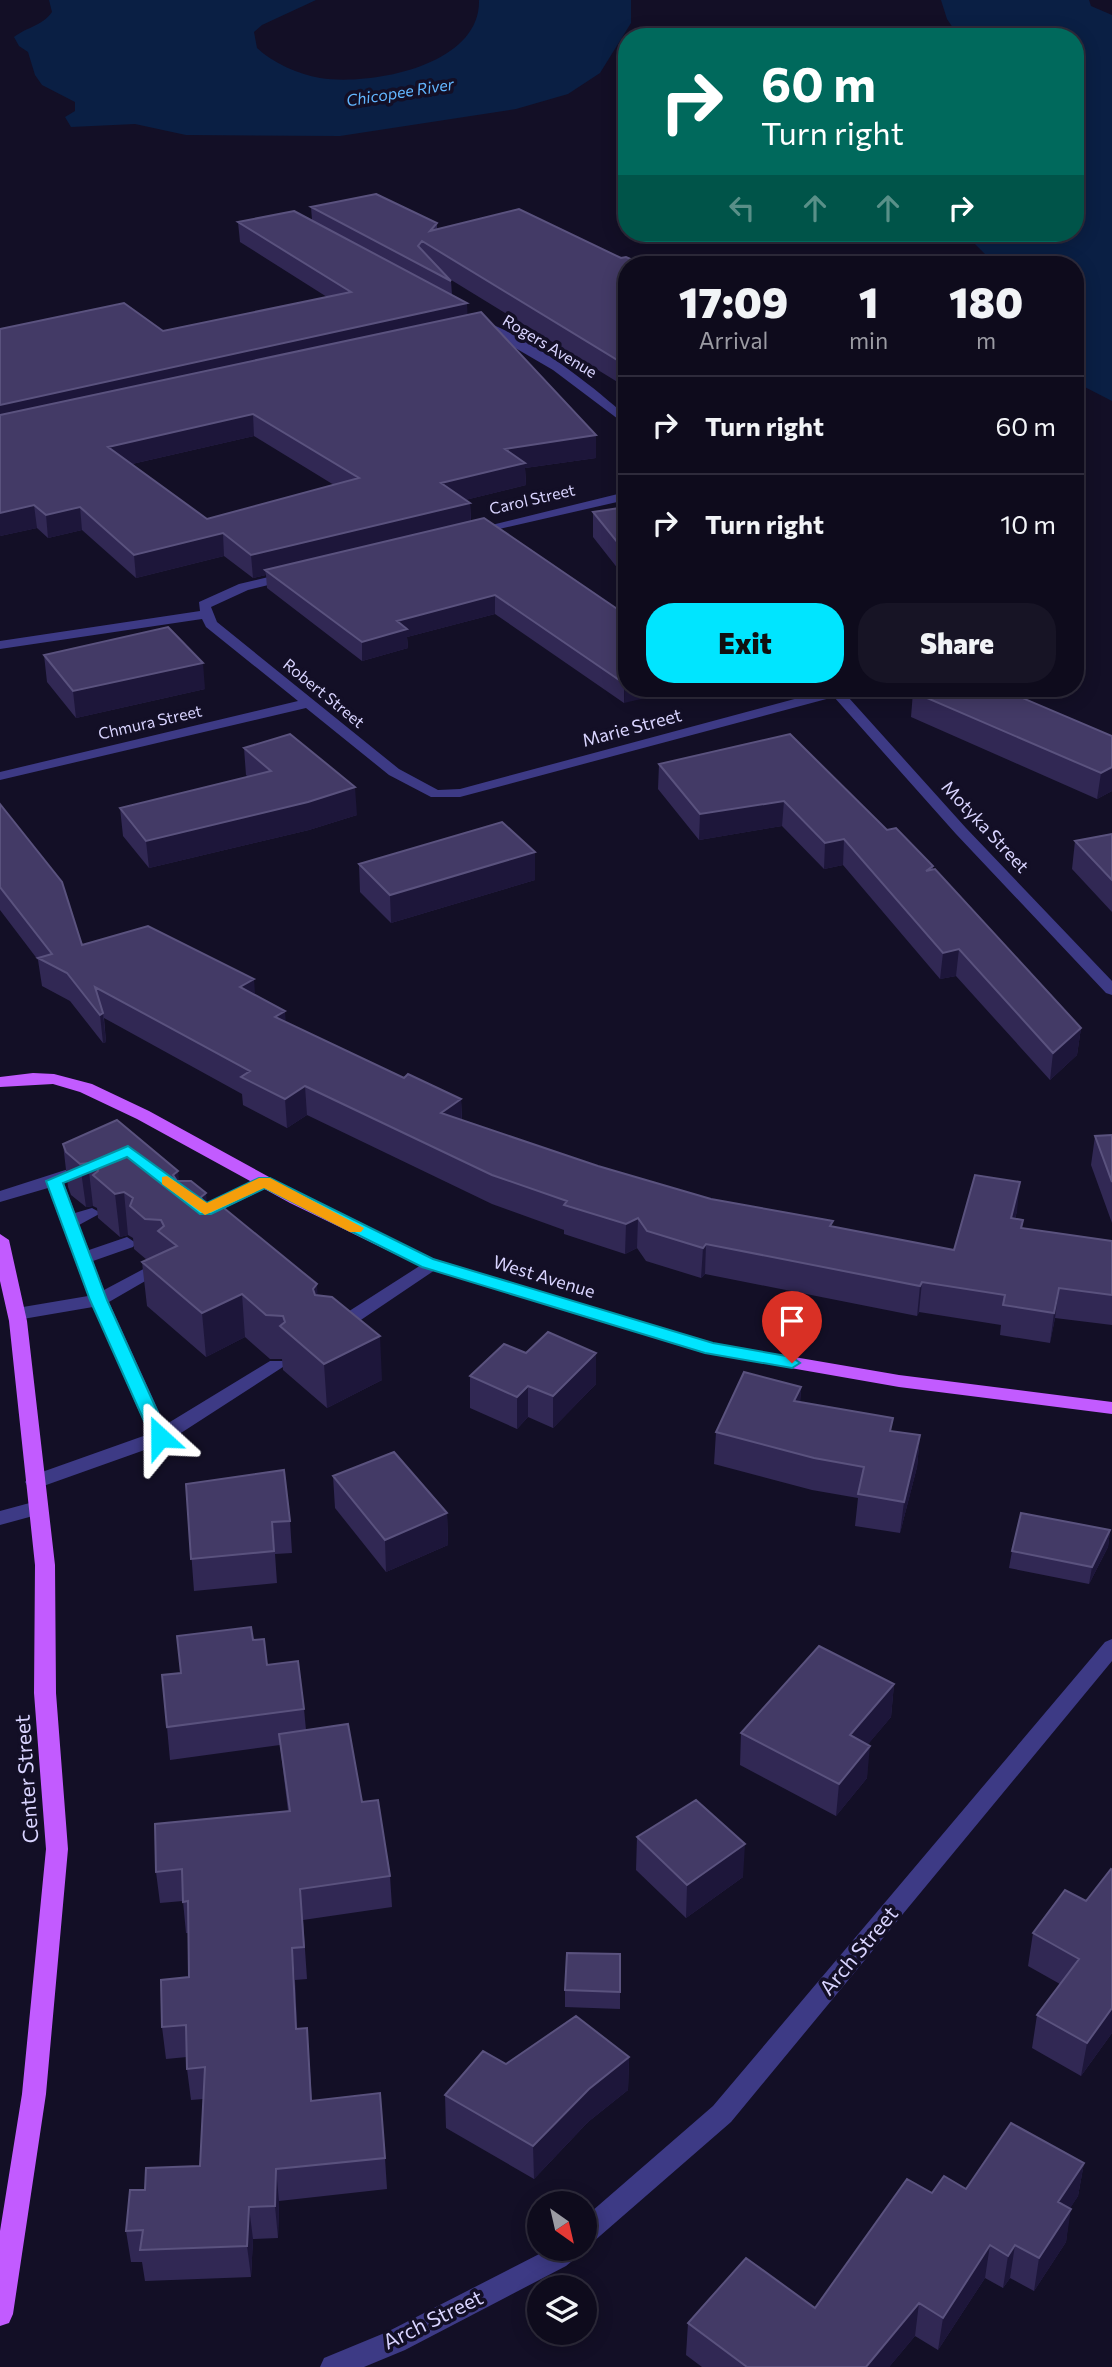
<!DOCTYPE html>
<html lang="en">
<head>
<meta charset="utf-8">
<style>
  :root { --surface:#0e0b1c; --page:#171425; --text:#f1f3f6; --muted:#9b9ba3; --line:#2e2b3b; --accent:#00e5ff }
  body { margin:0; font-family:Commissioner,sans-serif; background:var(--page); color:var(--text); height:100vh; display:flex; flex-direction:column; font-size:26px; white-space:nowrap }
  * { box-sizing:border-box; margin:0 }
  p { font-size:23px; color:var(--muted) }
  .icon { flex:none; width:38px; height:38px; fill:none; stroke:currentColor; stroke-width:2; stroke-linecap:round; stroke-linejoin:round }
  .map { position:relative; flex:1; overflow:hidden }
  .drawer { position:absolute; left:618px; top:256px; width:466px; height:441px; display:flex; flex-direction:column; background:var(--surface); border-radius:28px; box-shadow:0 4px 18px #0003,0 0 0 2px var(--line) }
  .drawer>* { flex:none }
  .top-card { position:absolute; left:618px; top:28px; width:466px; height:214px; border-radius:28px; box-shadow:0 4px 18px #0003,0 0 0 2px var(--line); background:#00695c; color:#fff; overflow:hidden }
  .needle { width:46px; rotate:146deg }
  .controls { position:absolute; left:527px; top:2191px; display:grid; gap:14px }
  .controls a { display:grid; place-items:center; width:70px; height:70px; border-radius:50%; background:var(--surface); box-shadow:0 4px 18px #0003,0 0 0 2px var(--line); font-size:35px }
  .pin { position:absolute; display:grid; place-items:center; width:60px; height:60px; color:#fff; margin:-72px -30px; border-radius:50% 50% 50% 0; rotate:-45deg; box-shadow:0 0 7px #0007 }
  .pin .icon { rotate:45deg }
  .me { position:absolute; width:77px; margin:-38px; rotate:336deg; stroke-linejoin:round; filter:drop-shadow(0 0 5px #0008) }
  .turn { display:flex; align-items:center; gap:24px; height:147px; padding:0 28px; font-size:32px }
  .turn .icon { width:91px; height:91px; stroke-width:2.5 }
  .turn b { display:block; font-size:49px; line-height:60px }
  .lanes { display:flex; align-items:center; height:66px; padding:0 28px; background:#0003; justify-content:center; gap:35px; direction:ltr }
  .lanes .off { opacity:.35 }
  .eta { display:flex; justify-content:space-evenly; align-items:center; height:119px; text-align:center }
  .eta b { font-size:42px; font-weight:800; line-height:49px }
  .button { display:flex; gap:14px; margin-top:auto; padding:14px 28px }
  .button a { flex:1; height:80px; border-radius:28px; background:var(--accent); color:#111; font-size:28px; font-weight:800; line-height:80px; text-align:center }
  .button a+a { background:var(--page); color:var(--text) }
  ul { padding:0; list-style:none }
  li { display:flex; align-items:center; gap:21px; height:98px; padding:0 28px; border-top:2px solid var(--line) }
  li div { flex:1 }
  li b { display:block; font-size:26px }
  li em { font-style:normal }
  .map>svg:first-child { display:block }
  .water { fill:#0a1f44 }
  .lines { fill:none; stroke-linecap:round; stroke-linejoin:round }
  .minor { fill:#3d3a85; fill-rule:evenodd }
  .major { fill:#c25bff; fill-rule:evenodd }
  .wall { fill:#312854; fill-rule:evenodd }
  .shaded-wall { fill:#1d163a }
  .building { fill:#433a66; stroke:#5a527e; stroke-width:2; fill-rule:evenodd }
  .route { fill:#00e5ff; stroke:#0095a6; stroke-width:2 }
  .slow { fill:#f59e0b }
  .labels { text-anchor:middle; stroke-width:7; stroke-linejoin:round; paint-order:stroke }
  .far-water-label { font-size:16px; font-style:italic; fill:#62b6ff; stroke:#130f26 }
  .far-street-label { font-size:16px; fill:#d9d4ff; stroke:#130f26 }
  .street-label { font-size:18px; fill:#d9d4ff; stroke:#130f26 }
  .near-street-label { font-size:21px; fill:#d9d4ff; stroke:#130f26 }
</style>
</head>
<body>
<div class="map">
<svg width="1112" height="2367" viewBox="0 0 1112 2367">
  <rect width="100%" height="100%" fill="#130f26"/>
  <!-- water -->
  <path class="water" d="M49,0h267l-54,25 -8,7 3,16c16,15 41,26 63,30 50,8 161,-12 159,-78h152v23l-31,50 -32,21 -52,15 -176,27 -154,-1 -51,-11 -64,3 -6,-10 10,-6v-9l-33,-17 -7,-10 -7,-23 -9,-6 -5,-9c13,-10 28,-11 38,-25z
    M941,0h148l2,6 21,9v386l-37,-19 -1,-118h-84l-3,-8 -23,-23h110v-196h-115l-12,-18z"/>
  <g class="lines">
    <!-- minor -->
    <path class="minor" d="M480,320c47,15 110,63 146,96v9l-73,-55 -77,-45 -1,-2z
      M626,492v8l-153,35 -6,-4z
      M289,572l4,1v6l-45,11 -37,17 6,15 182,147 39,21 22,-1 368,-99 -2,-2h14l126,140 146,153v14l-6,-2 -150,-159 -122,-137 -374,100h-29l-42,-22 -83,-67 -306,72v-8l298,-71 -92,-74 -4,-8 -202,30v-8l200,-30 -1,-9 40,-18z
      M87,1163l6,1 3,4 -3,4 -29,11 11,30 17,-5 9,5 -22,12 10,25 38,-13 9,6 -3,4 -40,14 11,29 47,-25h12l3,4 -57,33 56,123 105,-64h14l2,4 -119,77 -132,47 -7,-2 -3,-5 3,-5 121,-43 -56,-127 -76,13 -9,-6 9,-6 71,-12 -40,-108 -48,14v-11z
      M265,1177l6,1 3,4 -3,4 -67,32h-12l-3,-4 3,-4z
      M432,1258l6,2 3,4 -3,4 -95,64h-14l-2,-4 2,-4z
      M37,1501l7,2 3,5 -3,5 -44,12v-14z
      M1112,1639v22l-381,461 -138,120 -9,3v-27l129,-112 392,-464z
      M581,2249l-4,8 -11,9 -161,84 -41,17h-44l4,-9 63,-26 162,-83z"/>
    <!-- major -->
    <path class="major" d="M33,1073l21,1 38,10 57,27 153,84 132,64 279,84 186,32 213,27v12l-213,-27 -195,-34 -282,-86 -132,-64 -153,-84 -57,-27 -27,-8 -53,3v-10z
      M0,1234l9,6 18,81 28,244 1,128 12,156 -22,245 -33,220 -4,9 -9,3v-95l22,-137 24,-245 -12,-156 1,-128 -26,-244 -9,-40z"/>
  </g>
  <!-- wall -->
  <path class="wall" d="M311,207l126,16v7l184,28 5,-1 -2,129 -176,-108 3,3 1,14 15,8v12l129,120v23l-71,10 1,17 -61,15 5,3 1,18 155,94 -2,88 -129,-89 -88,23 1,11 -46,13 -95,-73 -1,-13 -13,3 -29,-22 -88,22 -54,-48 -34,8 -11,-10 -37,8 163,-205 164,-34 -87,-55 -2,-20 74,-2zM254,436l80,49 -127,34 -75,-55z
    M626,507v72l-33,-42v-25z
    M44,655l161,34 -129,29 -29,-36z
    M913,692l199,44v55l-15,8 -186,-82z
    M244,748l113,67 -48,15 -160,38 -26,-32 -3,-28 128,-31 -2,-2z
    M659,764l228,66 46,36v3l148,159 -4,27 -27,25 -94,-104 -16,3 -97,-114 -19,4 -42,-43 -83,14 -41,-51z
    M0,804l82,141 173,51 31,26 118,56 57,21 1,21 136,46 113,33 121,28 122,23 63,-39 -2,8 8,1 -1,8 90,13v84l-57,-7 -5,25 -50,-8 1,-10 -82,-13 -2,4 -212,-42 -4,4 -55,-17 -9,-13 -12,6 -61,-20v-4l-72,-26 -185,-89 -20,13 -44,-23 -1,-11 -138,-76 2,24 -3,1 -33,-42 -28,-15 -4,-26 -38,-50z
    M1112,834v78l-40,-43 3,-28z
    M359,864l176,16 -144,43 -31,-31z
    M1112,1135v88l-21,-58 4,-29z
    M63,1144l116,37 28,23 110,80v12l65,84 -55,28 -44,-38 -1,-11h-12l-25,-22 -39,20 -59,-51 -5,-44 5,-2 -13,-11 -1,-11 -5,-3 -8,2 -22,-19 -1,-10 -4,-2 -7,1 -15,-12 -3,-8z
    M470,1376l126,8 -43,44 -25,-11 -11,12 -47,-21z
    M801,1387l-1,16 92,28 28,4 -3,32 -17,66 -45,-7 3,-28 -46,-8 -98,-26 2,-32z
    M333,1476l114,37 1,32 -62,27 -51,-64z
    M186,1484l104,37 2,32 -17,1 2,29 -83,8z
    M1110,1530l-2,17 -19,37 -80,-16 3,-17z
    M253,1640l14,25 37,44 2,21 56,72 28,74 2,31 -89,13 4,59 -12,1 2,49 10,-1 5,72 73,58 2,31 -108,12 -1,37 -25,1 -2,38 -106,4 -3,-19h-11l-5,-31 19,-41 55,-24 3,-67 -12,1 -4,-31v-12l-21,2 -4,-32 27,-50 -1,-44h-2l-3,-32 -23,2 -4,-31 132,-61 -8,-66 -110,15 -3,-33z
    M894,1684l-3,33 -23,27 -1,34 -31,38 -96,-51 1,-32z
    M637,1837l106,40 -57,41 -50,-48z
    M1112,1870v163l-31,43 -49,-28 5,-33 23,-31 -32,-18 5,-33 53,-32z
    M620,1954v55l-55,-2v-17z
    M629,2057l-1,33 -40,32 -54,57 -88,-51 -1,-33 61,-31z
    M1084,2163l-6,33 -8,12 -4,34 -32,49 -24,-13 -7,10 -18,-10 -47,72 -23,-14 -26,31h-187l-16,-12 2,-32 127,-15 117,-115 34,-4z"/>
  <!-- shaded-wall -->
  <path class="shaded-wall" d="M467,303l1,21 -468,103v-22z
    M626,363v22l-2,1v-22z
    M253,414l1,22 -144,33 -2,-22z
    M596,435v23l-71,10 1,17 -85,21v-23l64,-34z
    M470,503l1,23 -206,44 1,5 -13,3 -2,-23z
    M34,505l3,23 -37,8v-23z
    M80,507l2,23 -34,8 -2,-23z
    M223,533l1,23 -88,22 -2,-23z
    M495,595v19l-88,23 1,11 -46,13v-19l35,-21z
    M203,663l2,26 -129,29 -3,-27z
    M625,684h1v4h62l-64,15z
    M1112,767v24l-15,8 4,-26z
    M355,787l2,28 -48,15 -160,38 -3,-27z
    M784,801l-2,25 -83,14 1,-26z
    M844,839l-1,26 -19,4 1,-26z
    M535,852v28l-144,43 -1,-28z
    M959,949l-3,27 -16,3 3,-26z
    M254,979l2,28 -16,-20z
    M285,1011l2,28 -12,-22z
    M103,1013l3,29 -3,1 -3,-28z
    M1081,1028l-4,27 -27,25 3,-27z
    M305,1086l2,29 -20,13 -2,-29z
    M461,1099l1,29 -21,-15z
    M88,1163l5,43 -7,1 -6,-43z
    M178,1171l5,42 -10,-38z
    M1020,1182l-3,29 -10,37 4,-30z
    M124,1192l4,43 -8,2 -5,-43z
    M206,1193l4,43 -9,-39z
    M638,1218l-1,30 -12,6 1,-30z
    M706,1244l-1,30 -4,4 2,-30z
    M922,1282l-3,30 -2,4 3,-30z
    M317,1284l2,43 -6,-38z
    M1059,1288l-4,30 -5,25 4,-30z
    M242,1294l3,43 -39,20 -4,-44z
    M380,1336l2,44 -55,28 -3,-44z
    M596,1353v31l-43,44v-32z
    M528,1386v31l-11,12v-32z
    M801,1387l-2,31 -5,-17z
    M920,1435l-3,32 -17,66 4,-31z
    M447,1513l1,32 -62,27 -1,-32z
    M1110,1530l-2,17 -19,37 3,-17z
    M894,1684l-3,33 -43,51 2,-33z
    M870,1746l-3,32 -31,38 3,-32z
    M745,1844l-2,33 -57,41 1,-33z
    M292,1948l3,32 4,81 -3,-32z
    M1112,2008v25l-31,43 6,-33z
    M629,2057l-1,33 -40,32 -54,57 -1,-33 56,-57z
    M1084,2163l-6,33 -25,39 5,-33z
    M276,2169l3,32 -1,37 -3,-32z
    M249,2207l4,32 -2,38 -4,-31z
    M1071,2209l-5,33 -32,49 5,-33z
    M990,2245l-5,33 -47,72 5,-32z
    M1015,2245l-5,33 -7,10 5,-32z
    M919,2303l-4,33 -26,31h-23z"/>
  <!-- building -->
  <path class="building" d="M376,194l61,29 -7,8 89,-22 102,49 5,-1 16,7h-16v99l-2,1 -202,-123 -4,5 33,35 -140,-74z
    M294,211l173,92 -467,102v-76l124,-26 39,28 188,-39 -113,-70z
    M481,312l115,123 -91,14 20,14 -84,20 29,20 -219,52 -28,-22 -89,22 -54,-48 -34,8 -12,-10 -34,8v-98zM253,414l106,64 -152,41 -99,-72z
    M626,507v46l-33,-41z
    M484,518l142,97v69h-1l-130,-89 -98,26 10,8 -45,13 -97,-72z
    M168,627l35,36 -130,28 -29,-36z
    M921,688h78l113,48v31l-11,6 -188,-81z
    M290,734l65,53 -47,15 -162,39 -26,-33 151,-37 -27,-23z
    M790,734l97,96 9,-2 37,38 -7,5 9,-2 146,159 -28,25 -94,-104 -16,4 -99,-114 -19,4 -41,-42 -84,13 -41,-50z
    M0,804l62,78 20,63 66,-19 106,53 -14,8 45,24 -10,6 129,61 4,-4 53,25 -20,14 157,53 113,33 122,22 -3,5 124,24 21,-75 45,7 -9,36 12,2 -2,8 91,13v54l-53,-7 -5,25 -51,-8 2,-10 -83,-13 -2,4 -214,-42 -3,4 -56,-17 -9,-13 -12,6 -62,-19 3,-4 -75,-26 -187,-89 -20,13 -44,-22 9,-6 -155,-84 8,26 -3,2 -33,-42 -29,-15 14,-4 -52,-67z
    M502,822l33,30 -145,43 -31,-31z
    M1112,834v46l-37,-39z
    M117,1120l61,51 -5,4 4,6h14l15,12 -5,4 1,3 9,6 8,-2 98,80 -4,5 2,6 17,2 48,39 -56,28 -44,-38 5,-4 -2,-6 -17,-1 -24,-21 -40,19 -60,-51 35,-16 -19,-15 6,-5 -3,-6 -16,-1 -15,-13 3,-8 -9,-6 -9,2 -22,-19 5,-4 -1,-3 -9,-5 -8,1 -14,-12 -3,-8z
    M1112,1135v47l-17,-46z
    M548,1332l48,21 -43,43 -25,-10 -11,11 -47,-21 34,-32 22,9z
    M744,1372l57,15 -7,14 99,17 -3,13 30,4 -16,67 -46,-8 6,-27 -50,-9 -98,-26z
    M394,1452l53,61 -62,27 -52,-64z
    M284,1470l6,51 -18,1 2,29 -83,8 -5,-75z
    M1021,1513l89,17 -18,37 -80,-16z
    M251,1627l2,13 11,-1 3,26 31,-4 6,48 -137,18 -5,-52 19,-2 -4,-37z
    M819,1646l75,38 -44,51 20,11 -31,38 -98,-51z
    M348,1724l14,78 16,-2 12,76 -90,13 4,58 -12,1 4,81 11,-1 4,73 69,-8 5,65 -109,11 -1,37 -26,1 -2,39 -107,4 3,-20 -17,1 4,-41h15l1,-22 54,-2 5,-99 -18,2 -1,-44 -24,2 -1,-47 28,-3 -1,-76 -5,1 -1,-33 -26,3 -1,-48 135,-13 -11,-77z
    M696,1800l49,44 -58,41 -50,-48z
    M1111,1869l1,1v138l-25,35 -50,-28 42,-56 -46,-26 32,-43 21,11z
    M567,1953l53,1v38l-55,-2z
    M576,2016l53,41 -40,32 -56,57 -88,-51 38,-44 23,13z
    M1011,2123l73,40 -26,39 13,7 -32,49 -24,-13 -7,11 -18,-11 -47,73 -24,-15 -53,64h-119l-59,-44 58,-65 69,50 92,-129 25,14 12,-17 22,13z"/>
  <!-- route -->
  <path class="route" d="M128,1146l79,57 52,-25h11l163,81 280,84 79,14 8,6 -8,5 -87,-15 -283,-86 -157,-79 -54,26h-11l-73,-57 -64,26 44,117 62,137 -9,6 -7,-2 -63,-141 -44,-119z"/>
  <!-- slow -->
  <path class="slow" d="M167,1176l40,27 52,-25h11l94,50 -3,4h-11l-86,-44 -59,27 -43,-31v-7z"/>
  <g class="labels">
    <!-- far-water labels -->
    <g class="far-water-label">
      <text transform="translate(400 92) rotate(-9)" y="6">Chicopee River</text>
    </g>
    <!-- far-street labels -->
    <g class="far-street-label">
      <text transform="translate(550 346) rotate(31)" y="6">Rogers Avenue</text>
      <text transform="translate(532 499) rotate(-13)" y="6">Carol Street</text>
      <text transform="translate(324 693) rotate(39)" y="6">Robert Street</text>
      <text transform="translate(150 722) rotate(-13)" y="6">Chmura Street</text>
    </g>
    <!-- street labels -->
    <g class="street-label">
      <text transform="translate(632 728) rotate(-15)" y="6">Marie Street</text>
      <text transform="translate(985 827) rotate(47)" y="6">Motyka Street</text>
      <text transform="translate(544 1277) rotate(17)" y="6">West Avenue</text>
    </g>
    <!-- near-street labels -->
    <g class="near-street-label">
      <text transform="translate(27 1779) rotate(-94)" y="7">Center Street</text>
      <text transform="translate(859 1951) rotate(-50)" y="7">Arch Street</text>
      <text transform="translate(433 2320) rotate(-26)" y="7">Arch Street</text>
    </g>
  </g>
</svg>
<div class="controls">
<a><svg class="needle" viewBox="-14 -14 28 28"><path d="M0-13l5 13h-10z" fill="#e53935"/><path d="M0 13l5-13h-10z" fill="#9b9ba3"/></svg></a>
<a><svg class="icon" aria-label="layers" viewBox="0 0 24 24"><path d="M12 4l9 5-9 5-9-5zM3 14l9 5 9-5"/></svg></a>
</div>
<div class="pin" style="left:792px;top:1363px;background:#d93025"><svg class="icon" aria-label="arrive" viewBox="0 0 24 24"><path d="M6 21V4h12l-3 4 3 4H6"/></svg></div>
<svg class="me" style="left:160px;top:1437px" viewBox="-20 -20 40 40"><path d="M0-17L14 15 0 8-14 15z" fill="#00e5ff" stroke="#fff" stroke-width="4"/></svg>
<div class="top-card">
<div class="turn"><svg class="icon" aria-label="right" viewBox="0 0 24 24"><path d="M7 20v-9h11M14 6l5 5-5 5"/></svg><div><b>60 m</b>Turn right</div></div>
<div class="lanes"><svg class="icon off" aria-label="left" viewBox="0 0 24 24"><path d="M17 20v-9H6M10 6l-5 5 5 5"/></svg><svg class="icon off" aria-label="ahead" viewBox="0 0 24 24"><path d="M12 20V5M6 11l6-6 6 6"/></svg><svg class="icon off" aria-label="ahead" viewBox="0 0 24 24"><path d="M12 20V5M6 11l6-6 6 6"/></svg><svg class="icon" aria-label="right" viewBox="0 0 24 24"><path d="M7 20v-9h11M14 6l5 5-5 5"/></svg></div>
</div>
<section class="drawer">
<div class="eta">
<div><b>17:09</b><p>Arrival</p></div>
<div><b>1</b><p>min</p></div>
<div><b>180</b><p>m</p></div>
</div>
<ul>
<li><svg class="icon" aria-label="right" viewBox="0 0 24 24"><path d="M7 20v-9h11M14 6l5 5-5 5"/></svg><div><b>Turn right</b></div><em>60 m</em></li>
<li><svg class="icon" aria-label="right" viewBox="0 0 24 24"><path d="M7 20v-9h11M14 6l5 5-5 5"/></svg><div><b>Turn right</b></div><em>10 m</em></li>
</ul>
<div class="button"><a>Exit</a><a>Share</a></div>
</section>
</div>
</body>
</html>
